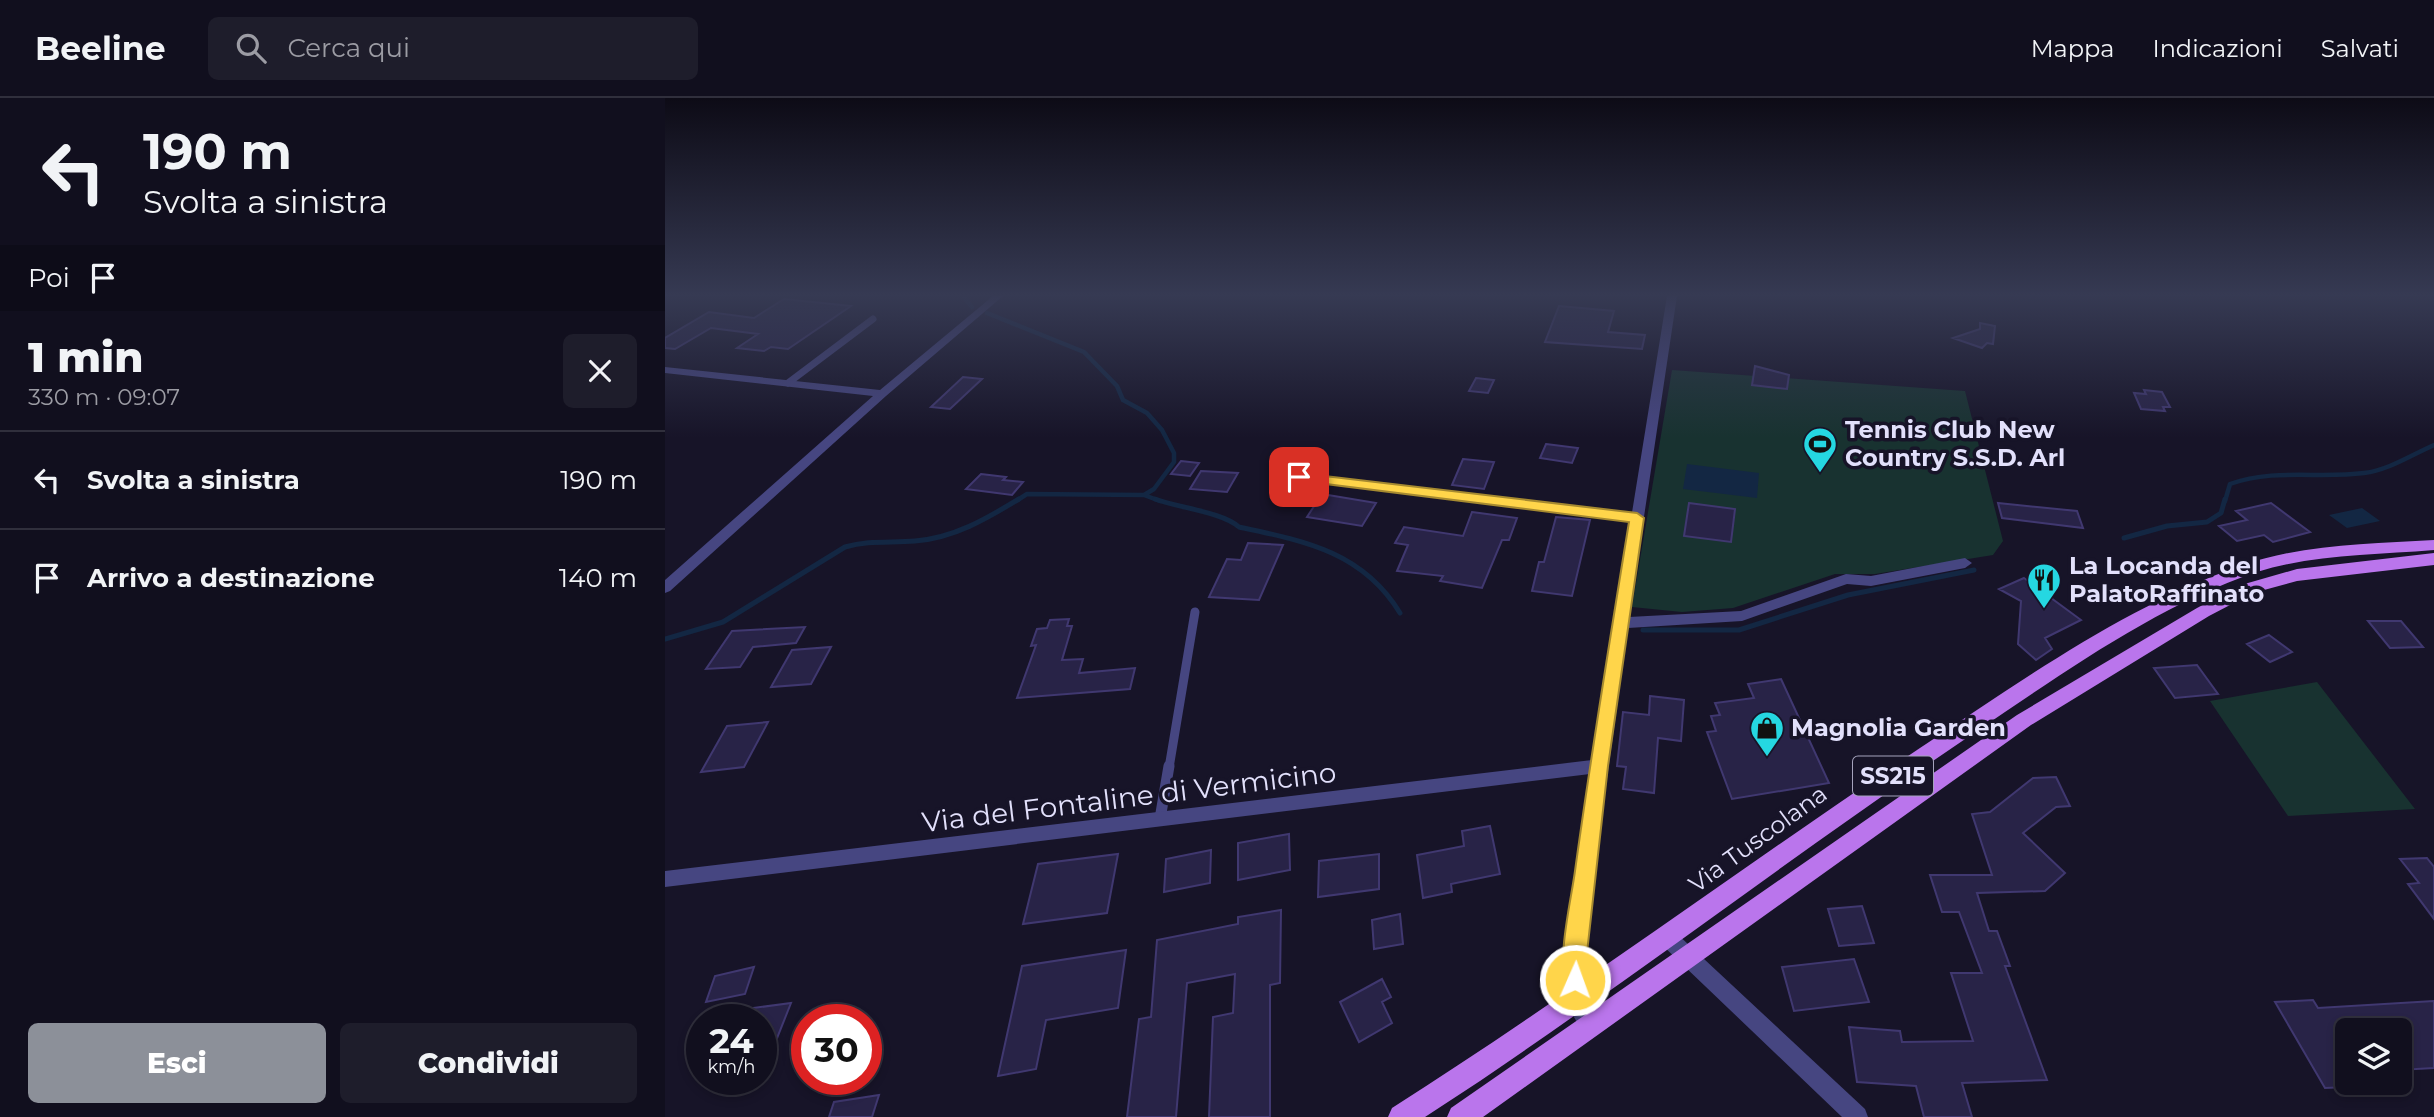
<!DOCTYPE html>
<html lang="it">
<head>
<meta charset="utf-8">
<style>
  :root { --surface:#110f1e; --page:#1e1d2b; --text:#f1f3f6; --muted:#9c9ca4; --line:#302f3c; --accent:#8c9099 }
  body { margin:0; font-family:Montserrat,sans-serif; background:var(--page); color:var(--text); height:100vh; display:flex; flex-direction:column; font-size:26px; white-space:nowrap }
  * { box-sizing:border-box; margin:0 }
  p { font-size:23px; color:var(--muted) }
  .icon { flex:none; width:38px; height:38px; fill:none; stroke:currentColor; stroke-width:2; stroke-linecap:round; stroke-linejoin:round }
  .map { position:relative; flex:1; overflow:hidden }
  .panel { display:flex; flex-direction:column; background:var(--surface); width:665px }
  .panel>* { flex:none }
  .top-card { background:#110f1e; color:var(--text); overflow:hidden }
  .controls { position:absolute; left:1670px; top:920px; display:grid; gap:14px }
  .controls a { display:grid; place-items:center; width:77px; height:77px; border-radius:10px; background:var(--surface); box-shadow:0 4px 10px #0003,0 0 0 2px var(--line); font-size:35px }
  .speed { position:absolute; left:21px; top:906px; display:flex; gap:14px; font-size:35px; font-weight:700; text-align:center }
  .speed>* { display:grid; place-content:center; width:91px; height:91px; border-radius:50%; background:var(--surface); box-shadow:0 4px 10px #0003,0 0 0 2px var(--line); line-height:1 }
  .speed small { font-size:18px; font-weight:400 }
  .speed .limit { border:10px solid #d22; background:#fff; color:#111 }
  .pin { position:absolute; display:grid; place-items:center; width:60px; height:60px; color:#fff; margin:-30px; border-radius:14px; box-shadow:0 4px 10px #0006 }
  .me { position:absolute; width:77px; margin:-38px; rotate:2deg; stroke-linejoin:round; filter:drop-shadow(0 0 5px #0008) }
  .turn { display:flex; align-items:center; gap:24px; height:147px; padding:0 28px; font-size:32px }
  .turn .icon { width:91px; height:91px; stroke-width:2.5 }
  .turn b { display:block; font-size:49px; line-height:60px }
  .then { display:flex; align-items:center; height:66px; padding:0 28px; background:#0003; gap:14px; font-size:26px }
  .round { display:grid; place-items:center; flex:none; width:74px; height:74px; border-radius:10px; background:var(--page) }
  .overview { display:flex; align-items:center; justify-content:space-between; height:119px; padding:0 28px }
  h1 { font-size:42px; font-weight:800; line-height:52px }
  .action { display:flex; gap:14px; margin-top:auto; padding:14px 28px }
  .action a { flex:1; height:80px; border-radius:10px; background:var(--accent); color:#fff; font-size:28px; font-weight:800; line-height:80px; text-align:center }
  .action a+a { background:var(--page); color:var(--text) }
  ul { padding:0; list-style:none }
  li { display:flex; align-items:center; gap:21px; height:98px; padding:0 28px; border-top:2px solid var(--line) }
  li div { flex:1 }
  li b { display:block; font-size:26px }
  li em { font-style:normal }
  header { display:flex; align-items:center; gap:42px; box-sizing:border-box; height:98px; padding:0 35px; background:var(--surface); border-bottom:2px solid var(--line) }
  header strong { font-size:33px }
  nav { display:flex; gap:38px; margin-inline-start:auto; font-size:24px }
  .search { width:490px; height:63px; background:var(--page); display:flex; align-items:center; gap:18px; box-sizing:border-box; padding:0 24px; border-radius:10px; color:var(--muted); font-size:26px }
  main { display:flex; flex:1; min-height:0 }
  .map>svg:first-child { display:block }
  .green { fill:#183230 }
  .water { fill:#132743 }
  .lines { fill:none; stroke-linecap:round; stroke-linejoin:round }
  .stream-far1 { stroke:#132743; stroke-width:4.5 }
  .stream { stroke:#132743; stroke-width:5 }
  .building { fill:#282347; stroke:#403870; stroke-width:2 }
  .lane-far2 { stroke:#464681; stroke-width:7 }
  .lane-far1 { stroke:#464681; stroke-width:9 }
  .lane { stroke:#464681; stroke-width:11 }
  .street { fill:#464681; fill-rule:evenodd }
  .primary { fill:#ba75ec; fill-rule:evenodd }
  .route { fill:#ffd54a; stroke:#a68a30; stroke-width:2 }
  .labels { text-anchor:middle; stroke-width:7; stroke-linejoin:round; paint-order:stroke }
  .shield { fill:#171428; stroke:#a5a3bc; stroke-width:2 }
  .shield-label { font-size:23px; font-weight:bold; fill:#e2e0fb }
  .poi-label { font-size:24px; font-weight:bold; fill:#e2e0fb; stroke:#171428; text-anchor:start }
  .street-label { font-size:24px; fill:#e2e0fb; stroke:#171428 }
  .near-street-label { font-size:28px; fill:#e2e0fb; stroke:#171428 }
</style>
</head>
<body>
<header>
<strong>Beeline</strong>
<div class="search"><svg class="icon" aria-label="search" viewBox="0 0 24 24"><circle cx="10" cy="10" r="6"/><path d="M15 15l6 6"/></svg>Cerca qui</div>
<nav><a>Mappa</a><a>Indicazioni</a><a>Salvati</a></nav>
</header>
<main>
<section class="panel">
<div class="top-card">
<div class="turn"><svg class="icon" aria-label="left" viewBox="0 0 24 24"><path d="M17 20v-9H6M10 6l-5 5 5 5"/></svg><div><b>190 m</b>Svolta a sinistra</div></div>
<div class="then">Poi<svg class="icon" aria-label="arrive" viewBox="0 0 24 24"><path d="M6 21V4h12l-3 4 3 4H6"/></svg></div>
</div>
<div class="overview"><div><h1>1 min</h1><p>330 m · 09:07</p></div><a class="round"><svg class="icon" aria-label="close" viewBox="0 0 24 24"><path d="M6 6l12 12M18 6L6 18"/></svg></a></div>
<ul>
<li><svg class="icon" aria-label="left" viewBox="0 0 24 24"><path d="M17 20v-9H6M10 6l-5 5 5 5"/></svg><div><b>Svolta a sinistra</b></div><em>190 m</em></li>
<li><svg class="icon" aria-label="arrive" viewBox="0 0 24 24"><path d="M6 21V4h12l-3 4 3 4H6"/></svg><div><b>Arrivo a destinazione</b></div><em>140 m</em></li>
</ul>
<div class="action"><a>Esci</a><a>Condividi</a></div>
</section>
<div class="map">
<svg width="1769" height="1019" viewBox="0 0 1769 1019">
  <rect width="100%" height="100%" fill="#171428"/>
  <!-- green -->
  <path class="green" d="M1007,272l293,21 38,150 -10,14 -118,19h-40l-102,34 -51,4 -50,-5z
    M1652,584l98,127 -127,7 -78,-115z"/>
  <!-- water -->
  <path class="water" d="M1022,366l72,9 -2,25 -74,-9z
    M1697,410l18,13 -33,7 -18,-13z"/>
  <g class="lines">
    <!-- stream-far1 -->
    <path class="stream-far1" d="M298,198l9,11
      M322,215l97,39 33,34 6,14 24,13 15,17 12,23v9l-20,27 -10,6
      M351,403l11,-7 117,1 16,6
      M1560,403l5,-17c45,-16 88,-5 134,-11 25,-3 47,-18 70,-28"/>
    <!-- stream -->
    <path class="stream" d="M490,401c24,9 67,13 84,28 66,14 124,25 161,86
      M1459,440l43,-12 40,-4 14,-9 4,-14
      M978,532h96l109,-35 126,-25
      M0,541l58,-17 122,-75c24,-7 45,-4 70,-6 39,-3 71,-22 104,-42"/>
  </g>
  <!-- building -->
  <path class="building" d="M119,201l67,7 -63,43 -17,-2 -7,4 -27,-3 21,-14 -47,-6 -36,21 -10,-1v-10l44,-26 45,6z
    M894,208l55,5 -6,21 37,3 -3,14 -97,-7z
    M1315,225l15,3 -2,18 -6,-1 -5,5 -29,-10 27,-9z
    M1090,268l34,9 -2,14 -35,-4z
    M298,279l19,2 -32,30 -19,-2z
    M811,280l18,2 -6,13 -19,-2z
    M1479,292l18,2 8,15h-7l2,4 -24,-2 -7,-16 12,1z
    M881,346l32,4 -6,15 -32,-5z
    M798,361l31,3 -10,27 -32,-4z
    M516,363l18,2 -9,13 -19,-2z
    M536,373l37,2 -11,19 -37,-3z
    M316,376l25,3 -3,3 20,2 -11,13 -46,-6z
    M657,396l54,9 -14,23 -55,-9z
    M1024,405l46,6 -4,33 -47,-6z
    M1333,405l79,8 6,17 -81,-10z
    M1606,405l39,29 -37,10 -9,-7 -27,6 -18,-15 28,-6 -11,-9z
    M807,414l45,6 -8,22h-7l-20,48 -42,-7 3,-5 -46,-5 11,-26 -13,-2 9,-16 59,9z
    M891,419l34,3 -18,76 -40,-5 7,-29h5z
    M583,445l35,2 -24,55 -50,-3 18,-38 14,1z
    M1359,480l57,42 -36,18 7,11 -16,11 -18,-16 3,-43 -22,-12z
    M404,521l-2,7h5l-10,34 21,-1 -4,14 56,-5 -5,21 -113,9 19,-53 -5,1 6,-17 10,-1 3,-8z
    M1703,523h33l22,26 -33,1z
    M140,529l-9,16 -43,4 -13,20 -34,2 26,-38z
    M1604,537l23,17 -22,10 -23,-18z
    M166,549l-20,37 -40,3 21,-37z
    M1532,567l21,29 -43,4 -21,-30z
    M1116,581l48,104 -97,16 -25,-67 9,-1 -5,-15 9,-1 -5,-12 39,-5 -6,-14z
    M985,598l34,4 -3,41 -23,-3 -4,55 -31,-4 3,-22 -9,-1 6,-54 26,3z
    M103,624l-24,45 -43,5 26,-46z
    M1391,679l14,29 -14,1 -33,26 42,40 -20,18 -68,2 12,38h8l13,35h-5l42,114 -85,3 10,34h-48l-8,-31 -59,-4 -8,-55 51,4 2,11 71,-1 -22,-68h31l-23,-61h-17l-12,-37h62l-20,-61 18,-2 43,-34z
    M825,728l10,48 -49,10 1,8 -29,6 -6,-43 47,-9 -2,-15z
    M624,736l1,36 -52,10v-37z
    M546,752l-1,33 -46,9 2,-33z
    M453,756l-11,59 -84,11 15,-60z
    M714,756v35l-61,8 1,-36z
    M1762,760l7,9v52l-26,-35 11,-1 -19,-24z
    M1197,808l12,37 -35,3 -11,-37z
    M616,812l-1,73 -10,2v132h-61l4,-100 20,-4 2,-39 -48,9 -11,134h-49l12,-98 12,-2 6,-77 81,-16v-7z
    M735,816l3,30 -29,5 -2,-29z
    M461,852l-8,58 -72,12 -10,49 -38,7 24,-110z
    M1189,861l15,43 -75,9 -12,-44z
    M89,869l-9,27 -39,8 9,-26z
    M717,881l9,18 -9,5 10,21 -33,19 -19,-40z
    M1648,902l5,8 116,-7v67l-35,2v-39h-52v56l-22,1 -50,-86z
    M126,905l-29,73 -1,-1v-55h-29l-1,-9z
    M214,997l-7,22h-43l5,-15z"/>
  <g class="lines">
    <!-- lane-far2 -->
    <path class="lane-far2" d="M123,285l85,-64
      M634,379l196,24"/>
    <!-- lane-far1 -->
    <path class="lane-far1" d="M816,401l156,19
      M504,670l26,-156"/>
    <!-- lane -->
    <path class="lane" d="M495,721l9,-53"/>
    <!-- street -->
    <path class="street" d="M328,198h10l-117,100 -216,195 -5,2v-13l208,-184 -208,-23v-6l215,23z
      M1002,198h10l-48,321 112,-6 105,-37 25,2 94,-18 7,5 -7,5 -94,18 -24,-2 -105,37 -114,7 -43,309v63l16,27 -3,7 -7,3 -7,-3 -19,-32 2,-65 23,-163 -925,113v-16l927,-111z
      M1002,830l7,3 191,178 3,8h-26l-182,-174 -2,-6 2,-6z"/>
    <!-- primary -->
    <path class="primary" d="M1769,442v10c-59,5 -120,4 -177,22 -101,34 -192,100 -280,159 -168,113 -329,236 -497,350l-55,36h-37l4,-9c179,-114 349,-240 525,-358 103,-68 208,-144 326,-185 61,-21 127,-21 191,-25z
      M1769,455v12l-137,16 -44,12 -44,23 -178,109 -548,392h-36l4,-9 566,-393 180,-107 44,-23 56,-16z"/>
  </g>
  <!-- sky -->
  <linearGradient id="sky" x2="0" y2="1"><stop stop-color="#0d0b16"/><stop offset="0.58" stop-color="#363a53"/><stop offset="1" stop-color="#363a53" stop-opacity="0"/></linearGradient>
  <rect width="1769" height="340" fill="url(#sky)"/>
  <!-- route -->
  <path class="route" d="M634,375l338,40 7,5 -36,248 -25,222 -8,3 -8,-3c-11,-27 4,-87 8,-117 16,-117 35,-233 54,-349l-335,-42v-6z"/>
  <!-- icons -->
  <defs>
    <g id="stadium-pin" transform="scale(1.75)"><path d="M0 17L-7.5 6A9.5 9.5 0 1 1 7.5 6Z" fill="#25d7e1" stroke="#171428"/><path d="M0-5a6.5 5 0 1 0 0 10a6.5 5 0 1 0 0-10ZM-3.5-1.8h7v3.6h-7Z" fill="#111"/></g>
    <g id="restaurant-pin" transform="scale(1.75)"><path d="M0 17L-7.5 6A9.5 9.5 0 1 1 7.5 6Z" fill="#25d7e1" stroke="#171428"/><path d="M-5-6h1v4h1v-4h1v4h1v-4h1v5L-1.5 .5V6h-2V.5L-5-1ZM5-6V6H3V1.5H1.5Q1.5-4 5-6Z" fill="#111"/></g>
    <g id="shop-pin" transform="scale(1.75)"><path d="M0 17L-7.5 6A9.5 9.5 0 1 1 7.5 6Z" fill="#25d7e1" stroke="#171428"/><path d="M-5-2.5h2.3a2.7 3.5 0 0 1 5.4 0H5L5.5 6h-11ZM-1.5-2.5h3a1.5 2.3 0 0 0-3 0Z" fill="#111"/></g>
  </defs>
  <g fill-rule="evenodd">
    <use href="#stadium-pin" x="1155" y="346"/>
    <use href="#restaurant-pin" x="1379" y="482"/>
    <use href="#shop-pin" x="1102" y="630"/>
  </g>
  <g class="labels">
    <!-- shield labels -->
    <rect class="shield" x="1188" y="658.5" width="80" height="39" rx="5"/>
    <g class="shield-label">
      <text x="1228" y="686">SS215</text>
    </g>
    <!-- poi labels -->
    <g class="poi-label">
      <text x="1180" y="340">Tennis Club New<tspan x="1180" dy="28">Country S.S.D. Arl</tspan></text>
      <text x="1404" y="476">La Locanda del<tspan x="1404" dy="28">PalatoRaffinato</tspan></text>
      <text x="1126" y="638">Magnolia Garden</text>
    </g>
    <!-- street labels -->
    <g class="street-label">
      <text transform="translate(1093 741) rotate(-36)" y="8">Via Tuscolana</text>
    </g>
    <!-- near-street labels -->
    <g class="near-street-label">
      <text transform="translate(464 699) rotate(-7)" y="10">Via del Fontaline di Vermicino</text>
    </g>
  </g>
</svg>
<div class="controls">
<a><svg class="icon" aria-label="layers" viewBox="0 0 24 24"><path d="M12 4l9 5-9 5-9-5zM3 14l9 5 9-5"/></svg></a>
</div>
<div class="speed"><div>24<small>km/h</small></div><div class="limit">30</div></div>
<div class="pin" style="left:634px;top:379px;background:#d93025"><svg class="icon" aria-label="arrive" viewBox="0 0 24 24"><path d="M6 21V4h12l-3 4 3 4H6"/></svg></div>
<svg class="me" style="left:910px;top:882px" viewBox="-20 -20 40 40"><circle r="17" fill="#ffd54a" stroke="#fff" stroke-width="3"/><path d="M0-11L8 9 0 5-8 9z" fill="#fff"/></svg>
</div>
</main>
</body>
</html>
